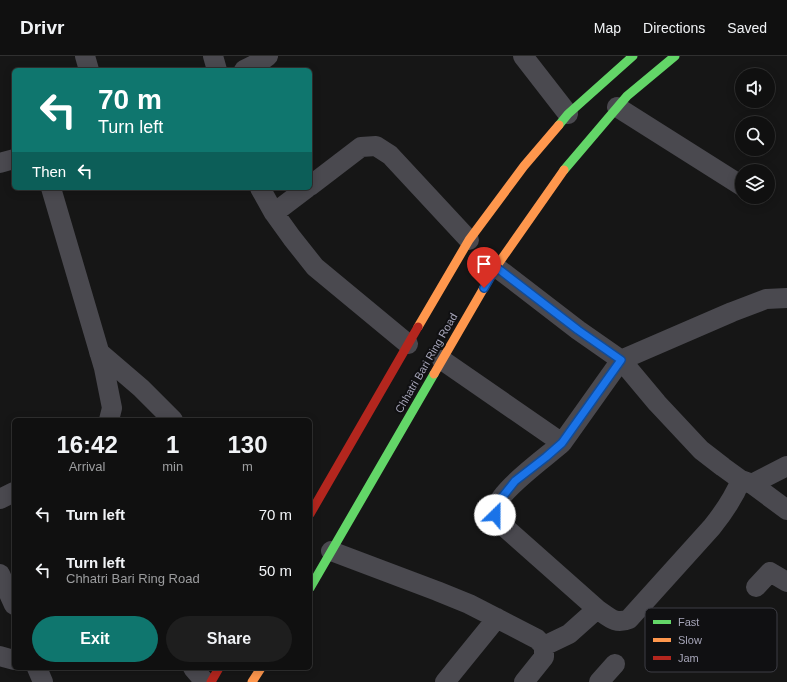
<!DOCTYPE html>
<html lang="en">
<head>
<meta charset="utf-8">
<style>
  :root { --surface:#101010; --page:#1e1e1e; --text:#f1f3f6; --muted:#9c9d9f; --line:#303030; --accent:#0f766e }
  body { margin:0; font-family:Helvetica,sans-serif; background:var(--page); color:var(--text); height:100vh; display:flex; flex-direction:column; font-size:15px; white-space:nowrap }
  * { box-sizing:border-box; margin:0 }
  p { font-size:13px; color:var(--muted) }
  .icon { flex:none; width:22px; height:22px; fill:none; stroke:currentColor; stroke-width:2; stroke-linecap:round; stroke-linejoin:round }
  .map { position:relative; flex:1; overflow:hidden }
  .panel { position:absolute; left:12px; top:362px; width:300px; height:252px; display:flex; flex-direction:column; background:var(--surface); border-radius:6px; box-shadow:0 2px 10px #0003,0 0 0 1px var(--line) }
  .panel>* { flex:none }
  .guide { position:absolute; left:12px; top:12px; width:300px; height:122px; border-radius:6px; box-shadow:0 2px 10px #0003,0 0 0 1px var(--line); background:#0f766e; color:#fff; overflow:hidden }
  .buttons { position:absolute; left:735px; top:12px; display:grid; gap:8px }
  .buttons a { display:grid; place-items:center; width:40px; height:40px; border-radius:50%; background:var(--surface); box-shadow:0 2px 10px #0003,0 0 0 1px var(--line); font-size:20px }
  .pin { position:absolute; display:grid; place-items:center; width:34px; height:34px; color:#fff; margin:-41px -17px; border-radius:50% 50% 50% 0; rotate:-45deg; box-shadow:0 0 4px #0007 }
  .pin .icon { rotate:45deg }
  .me { position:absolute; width:44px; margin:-22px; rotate:23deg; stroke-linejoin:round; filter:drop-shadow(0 0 3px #0008) }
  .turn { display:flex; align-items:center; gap:14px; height:84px; padding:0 20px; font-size:18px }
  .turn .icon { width:52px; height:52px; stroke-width:2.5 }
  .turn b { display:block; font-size:28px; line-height:34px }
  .then { display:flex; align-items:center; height:38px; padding:0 20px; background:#0003; gap:8px; font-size:15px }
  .eta { display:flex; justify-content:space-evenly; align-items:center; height:68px; text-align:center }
  .eta b { font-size:24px; font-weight:700; line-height:28px }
  .action { display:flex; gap:8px; margin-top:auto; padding:8px 20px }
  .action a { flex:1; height:46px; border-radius:24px; background:var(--accent); color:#fff; font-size:16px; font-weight:700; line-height:46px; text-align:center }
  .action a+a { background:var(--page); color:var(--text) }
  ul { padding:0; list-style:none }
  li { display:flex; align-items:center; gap:12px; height:56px; padding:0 20px }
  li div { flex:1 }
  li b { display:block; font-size:15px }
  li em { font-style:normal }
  header { display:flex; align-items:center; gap:24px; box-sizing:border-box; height:56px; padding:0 20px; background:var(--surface); border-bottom:1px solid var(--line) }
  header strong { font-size:19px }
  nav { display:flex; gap:22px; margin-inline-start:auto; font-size:14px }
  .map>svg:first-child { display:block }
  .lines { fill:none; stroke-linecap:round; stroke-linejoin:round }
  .street { stroke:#4a494f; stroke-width:20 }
  .fast { stroke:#63d668; stroke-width:9 }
  .slow { stroke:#ff974d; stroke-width:9 }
  .jam { stroke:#b3261e; stroke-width:9 }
  .route-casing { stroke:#114b97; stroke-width:10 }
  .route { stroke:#1a73e8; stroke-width:7 }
  .labels { text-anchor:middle; stroke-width:4; stroke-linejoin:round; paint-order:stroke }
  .street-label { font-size:11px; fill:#a6a5b8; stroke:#101012 }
  .key { fill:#101012; stroke:#3d3d44; stroke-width:1 }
  .key-label { font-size:11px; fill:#a6a5b8 }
</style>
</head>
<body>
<header>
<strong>Drivr</strong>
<nav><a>Map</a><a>Directions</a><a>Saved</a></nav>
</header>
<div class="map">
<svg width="787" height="626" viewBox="0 0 787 626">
  <rect width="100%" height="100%" fill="#161616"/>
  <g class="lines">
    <!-- street -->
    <path class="street" d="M85,0l4,14
      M213,0l4,14
      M523,0l45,58
      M244,14l16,-8 8,-6
      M617,51l125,79
      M0,107l14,-4
      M310,130l51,-39 15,-1 14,9 79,85
      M51,132l53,180 8,40 -3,12
      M260,132l14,25 18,25 23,29 93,77
      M274,157l33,-25
      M496,211l82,63 43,30 36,43 44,47 22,17 18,13 11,4 35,26
      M99,296l42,36 32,32
      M442,304l120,83 59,-83 111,-48 34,-13 21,-1
      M562,387c-14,13 -72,53 -67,72 1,3 3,6 5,8l97,86
      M752,428l35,-18
      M0,443l14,-7
      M331,495l106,40 32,13 68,35 7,7v11l-20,25
      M0,518l14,31
      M756,531l14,-15 17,10
      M544,590l25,-12 28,-25c12,8 18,16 32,10l83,-92c12,-15 22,-30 29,-47
      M0,600l14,4
      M37,612l6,14
      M193,612l12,14
      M445,626l52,-64
      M599,626l16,-18"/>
    <!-- fast -->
    <path class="fast" d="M559,69l9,-11 65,-58
      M564,114l63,-74 48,-40
      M310,532l124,-214"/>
    <!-- slow -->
    <path class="slow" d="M418,271l51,-87 55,-74 35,-41
      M434,318l62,-107 68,-97
      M252,626l9,-14"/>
    <!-- jam -->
    <path class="jam" d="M310,458l108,-187
      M211,626l8,-14"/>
  </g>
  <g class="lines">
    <!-- route casing -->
    <g class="route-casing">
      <path id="route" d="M484,232l12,-21 82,63 43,30 -59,83 -16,14 -31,24 -19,24 -1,10"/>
    </g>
    <!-- route -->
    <use href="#route" class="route"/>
  </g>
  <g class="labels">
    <!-- street labels -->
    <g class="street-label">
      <text transform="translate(426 307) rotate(-60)" y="4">Chhatri Bari Ring Road</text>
    </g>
  </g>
  <!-- legend -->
  <rect x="645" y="552" width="132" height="64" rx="6" class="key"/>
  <rect x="653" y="564" width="18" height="4" fill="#63d668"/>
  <rect x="653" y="582" width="18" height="4" fill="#ff974d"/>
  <rect x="653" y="600" width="18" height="4" fill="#b3261e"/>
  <g class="key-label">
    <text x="678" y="570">Fast</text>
    <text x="678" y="588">Slow</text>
    <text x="678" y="606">Jam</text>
  </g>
</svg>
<div class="buttons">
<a><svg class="icon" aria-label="sound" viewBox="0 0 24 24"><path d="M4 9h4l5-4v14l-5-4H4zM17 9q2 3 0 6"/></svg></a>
<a><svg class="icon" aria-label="search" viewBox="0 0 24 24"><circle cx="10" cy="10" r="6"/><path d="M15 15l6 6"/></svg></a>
<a><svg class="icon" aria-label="layers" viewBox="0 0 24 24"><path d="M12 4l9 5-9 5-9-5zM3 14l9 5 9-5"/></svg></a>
</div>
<div class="pin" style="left:484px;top:232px;background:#d93025"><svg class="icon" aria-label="arrive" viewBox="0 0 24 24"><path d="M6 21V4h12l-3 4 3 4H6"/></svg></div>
<svg class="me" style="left:495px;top:459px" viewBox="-20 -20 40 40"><circle r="19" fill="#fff"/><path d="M0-13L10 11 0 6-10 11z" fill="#1a73e8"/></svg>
<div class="guide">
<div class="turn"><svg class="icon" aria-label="left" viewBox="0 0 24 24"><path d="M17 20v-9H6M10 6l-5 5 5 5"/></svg><div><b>70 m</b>Turn left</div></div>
<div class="then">Then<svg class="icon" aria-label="left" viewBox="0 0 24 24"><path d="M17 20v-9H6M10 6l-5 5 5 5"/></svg></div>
</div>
<section class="panel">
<div class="eta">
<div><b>16:42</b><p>Arrival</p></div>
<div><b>1</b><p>min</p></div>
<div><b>130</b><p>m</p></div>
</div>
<ul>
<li><svg class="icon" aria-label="left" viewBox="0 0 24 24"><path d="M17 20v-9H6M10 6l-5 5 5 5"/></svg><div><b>Turn left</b></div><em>70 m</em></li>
<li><svg class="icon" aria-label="left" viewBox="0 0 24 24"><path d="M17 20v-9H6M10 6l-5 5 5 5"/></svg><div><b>Turn left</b><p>Chhatri Bari Ring Road</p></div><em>50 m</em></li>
</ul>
<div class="action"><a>Exit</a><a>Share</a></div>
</section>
</div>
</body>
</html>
